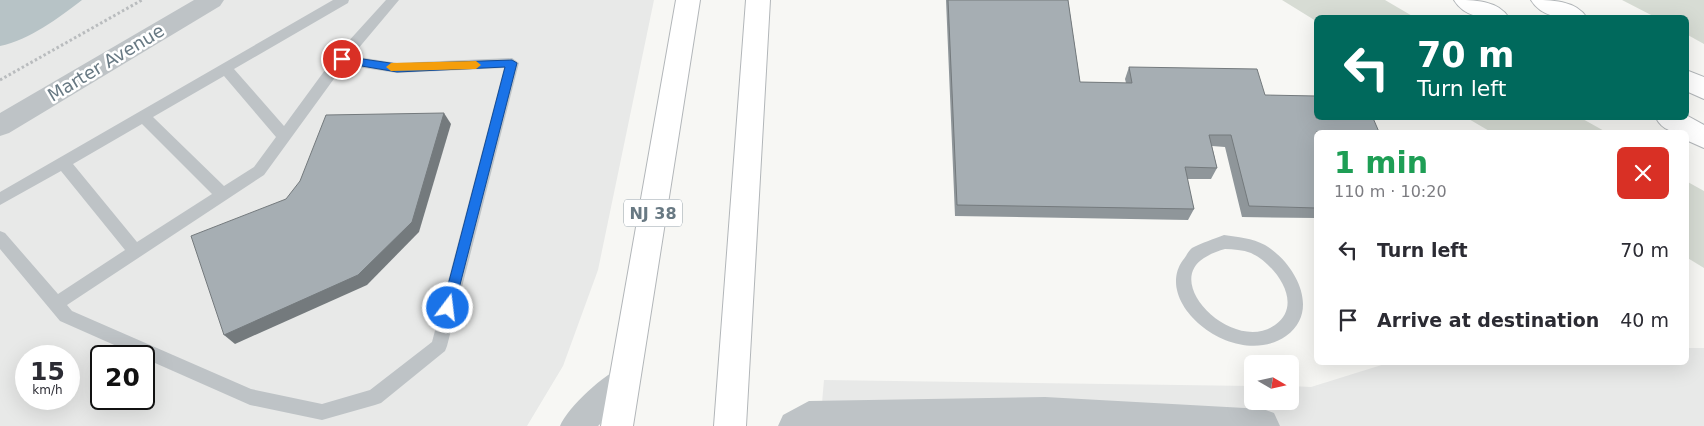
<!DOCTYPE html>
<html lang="en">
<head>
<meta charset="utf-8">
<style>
  :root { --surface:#fff; --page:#f7f7f7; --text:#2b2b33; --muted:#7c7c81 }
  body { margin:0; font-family:"DejaVu Sans",sans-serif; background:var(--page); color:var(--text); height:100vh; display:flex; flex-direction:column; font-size:19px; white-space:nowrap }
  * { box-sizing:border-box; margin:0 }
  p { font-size:16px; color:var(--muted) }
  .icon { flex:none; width:28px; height:28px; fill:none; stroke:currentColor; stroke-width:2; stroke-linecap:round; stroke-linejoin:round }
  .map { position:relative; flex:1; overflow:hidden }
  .sheet { position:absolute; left:1314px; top:130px; width:375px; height:235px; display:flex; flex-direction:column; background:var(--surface); border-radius:8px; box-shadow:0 5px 20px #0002 }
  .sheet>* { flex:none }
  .hud { position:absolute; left:1314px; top:15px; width:375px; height:105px; border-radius:8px; box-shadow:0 5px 20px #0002; background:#00695c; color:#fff; overflow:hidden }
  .needle { width:32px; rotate:99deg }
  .fabs { position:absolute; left:1244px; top:355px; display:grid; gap:10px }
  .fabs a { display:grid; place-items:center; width:55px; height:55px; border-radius:8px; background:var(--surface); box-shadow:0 5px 20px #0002; font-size:25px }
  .speed { position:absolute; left:15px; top:345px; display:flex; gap:10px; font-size:25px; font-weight:700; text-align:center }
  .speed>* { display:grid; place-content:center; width:65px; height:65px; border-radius:50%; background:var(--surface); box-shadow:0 5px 20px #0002; line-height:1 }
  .speed small { font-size:12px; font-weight:400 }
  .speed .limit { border:2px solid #111; border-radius:8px; background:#fff; color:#111 }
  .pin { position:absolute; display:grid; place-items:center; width:42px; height:42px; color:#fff; margin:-21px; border:2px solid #fff; border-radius:50%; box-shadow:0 1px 5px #0007 }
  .me { position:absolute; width:55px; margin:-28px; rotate:15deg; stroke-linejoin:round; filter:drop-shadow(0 0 4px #0008) }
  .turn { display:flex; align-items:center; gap:18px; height:105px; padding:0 20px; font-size:22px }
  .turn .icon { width:65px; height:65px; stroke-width:2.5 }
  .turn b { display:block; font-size:35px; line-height:42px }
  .round { display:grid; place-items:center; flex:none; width:52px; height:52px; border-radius:8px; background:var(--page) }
  .summary { display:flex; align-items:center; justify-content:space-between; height:85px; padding:0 20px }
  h1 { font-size:30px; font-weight:600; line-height:38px; color:#1e9e55 }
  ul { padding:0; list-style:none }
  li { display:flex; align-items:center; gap:15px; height:70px; padding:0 20px }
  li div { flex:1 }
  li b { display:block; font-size:19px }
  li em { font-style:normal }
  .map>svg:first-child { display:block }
  .built { fill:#e8e9e8; fill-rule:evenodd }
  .green { fill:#d7dcd4 }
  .water { fill:#b7c3c6 }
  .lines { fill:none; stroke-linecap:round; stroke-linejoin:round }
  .trunk-casing { stroke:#b2b6b9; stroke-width:2 }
  .motorway-casing { stroke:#b2b6b9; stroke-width:2 }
  .path { stroke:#b9bcbe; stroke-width:3; stroke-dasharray:2.5 2.5; stroke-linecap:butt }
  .service { fill:#bec3c6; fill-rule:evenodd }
  .minor { fill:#bec3c6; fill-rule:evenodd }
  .trunk { fill:#fff; fill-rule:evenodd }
  .motorway { fill:#fff; fill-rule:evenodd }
  .wall { fill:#8f969a }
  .shaded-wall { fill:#747a7d }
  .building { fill:#a6aeb3; stroke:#747a7d }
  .route { fill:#1a73e8; stroke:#114b97 }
  .slow { fill:#f59e0b }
  .labels { text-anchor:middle; stroke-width:5; stroke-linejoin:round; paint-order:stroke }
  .shield { fill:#fff; stroke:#95a1a8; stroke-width:1 }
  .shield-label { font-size:16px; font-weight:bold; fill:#687983 }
  .street-label { font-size:18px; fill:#687983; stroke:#fff }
</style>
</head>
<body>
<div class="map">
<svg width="1704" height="426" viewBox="0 0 1704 426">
  <rect width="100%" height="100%" fill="#f7f7f4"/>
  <!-- built -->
  <path class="built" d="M0,0h654l-56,270 -35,96 -36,60h-527zM26,356h43v43h-43zM101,356h43v43h-43z
    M1686,348h18v78h-884l4,-46 428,6v15h38v-15l21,1 77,-24 298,-1z"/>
  <!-- green -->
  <path class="green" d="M1282,0h103l29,17 -98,1v3z
    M1622,0h82v44l-18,-10v-16l-31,-1z
    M1467,118h114l25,14h-115z
    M1686,181l18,10v77l-18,-11z"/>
  <!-- water -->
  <path class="water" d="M0,0h82c-24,18 -52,40 -82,46z"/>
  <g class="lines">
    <!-- trunk casing -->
    <g class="trunk-casing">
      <path id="trunk" d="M676,0h24l-67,426h-32z
        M746,0h24l-24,426h-32z"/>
    </g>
    <!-- motorway casing -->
    <g class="motorway-casing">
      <path id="motorway" d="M1454,0c20,0 44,0 55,18 -20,0 -43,2 -55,-18z
        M1531,0c20,0 45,0 56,18 -20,0 -44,2 -56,-18z
        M1686,70l18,7v22l-18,-8z
        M1686,115l18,10v23l-18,-8v-8c-13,0 -23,-1 -30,-14h30z"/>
    </g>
    <!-- path -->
    <path class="path" d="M0,80l142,-80"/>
    <!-- service -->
    <path class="service" d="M333,0h16l-1,3 -114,66 50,57 52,-71 50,-55h13l-47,56 45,7 115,-5 7,5 -72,283 -2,5 -64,52 -6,2 -53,15 -72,-15 -190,-84 -60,-72v-18l5,2 53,61 67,-44 -64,-79 -61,34v-13zM344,65l53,8 107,-5 -72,274 -62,48 -48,14 -71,-15 -179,-78 -5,-6 197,-130zM224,76l52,61 -22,30 -30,19 -71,-69zM142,124l70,70 -75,48 -64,-78z
      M1224,235c14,2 28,3 41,10 29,17 57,65 21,91 -50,35 -135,-32 -103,-76 3,-3 5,-9 9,-12 9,-5 22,-9 32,-13zM1225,249c8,0 18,1 26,4 24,11 54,51 24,72 -41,29 -113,-41 -71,-67 6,-4 14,-7 21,-9z"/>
    <!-- minor -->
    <path class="minor" d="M194,0h30l-4,6 -211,127 -9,3v-23z
      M624,366l11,4 4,10 -4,10 -37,36h-38c8,-19 45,-53 64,-60z
      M1045,397l218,12 11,4 6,13h-502l5,-11 26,-14z"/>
    <!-- trunk -->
    <use href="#trunk" class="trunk"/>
    <!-- motorway -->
    <use href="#motorway" class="motorway"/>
  </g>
  <!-- wall -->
  <path class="wall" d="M946,0h122l12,82 46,1 -1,-4 4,-12 136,28 51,37v86l-74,-1 -17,-70 -13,-1 5,22 -6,11h-24l7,30 -6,11 -233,-4z"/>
  <!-- shaded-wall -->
  <path class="shaded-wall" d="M444,113l7,11 -32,108 -52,53 -132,59 -11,-9z"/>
  <!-- building -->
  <path class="building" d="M948,0h120l12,82 52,1 -3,-16 128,2 8,26 51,1v22h57l6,14h-63v76l-67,-2 -18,-71h-22l8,33 -32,-1 9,42 -237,-4z
    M444,113l-32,109 -54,53 -134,60 -33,-99 95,-37 14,-18 26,-66z"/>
  <!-- route -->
  <path class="route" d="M342,56l55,8 115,-4 5,3 -64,249h-9l-2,-4 63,-241 -108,5 -59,-10v-5z"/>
  <!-- slow -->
  <path class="slow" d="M476,61l5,4 -5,4 -85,2 -5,-4 5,-4z"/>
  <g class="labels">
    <!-- shield labels -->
    <rect class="shield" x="624" y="199.5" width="58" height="27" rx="4"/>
    <g class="shield-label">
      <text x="653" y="219">NJ 38</text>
    </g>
    <!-- street labels -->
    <g class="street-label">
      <text transform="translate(106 63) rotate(-31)" y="6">Marter Avenue</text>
    </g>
  </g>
</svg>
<div class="fabs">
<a><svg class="needle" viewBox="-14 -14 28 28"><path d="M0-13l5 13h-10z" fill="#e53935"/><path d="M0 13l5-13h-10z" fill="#7c7c81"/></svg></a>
</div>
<div class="speed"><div>15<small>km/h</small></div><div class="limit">20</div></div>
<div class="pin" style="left:342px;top:59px;background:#d93025"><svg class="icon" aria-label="arrive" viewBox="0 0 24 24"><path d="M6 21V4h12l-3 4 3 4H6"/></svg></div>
<svg class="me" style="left:448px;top:308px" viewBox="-20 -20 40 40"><circle r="17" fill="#1a73e8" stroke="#fff" stroke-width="3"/><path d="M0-11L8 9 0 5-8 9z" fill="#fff"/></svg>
<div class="hud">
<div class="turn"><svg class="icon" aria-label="left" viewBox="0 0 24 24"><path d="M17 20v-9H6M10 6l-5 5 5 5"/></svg><div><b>70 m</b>Turn left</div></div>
</div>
<section class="sheet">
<div class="summary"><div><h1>1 min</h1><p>110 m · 10:20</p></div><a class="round" style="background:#d93025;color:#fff"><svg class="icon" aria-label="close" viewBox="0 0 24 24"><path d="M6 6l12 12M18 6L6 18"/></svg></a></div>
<ul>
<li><svg class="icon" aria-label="left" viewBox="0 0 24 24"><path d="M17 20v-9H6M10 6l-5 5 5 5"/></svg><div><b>Turn left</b></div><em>70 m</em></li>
<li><svg class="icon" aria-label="arrive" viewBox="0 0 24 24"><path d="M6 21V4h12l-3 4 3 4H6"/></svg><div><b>Arrive at destination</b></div><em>40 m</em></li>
</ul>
</section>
</div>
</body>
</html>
